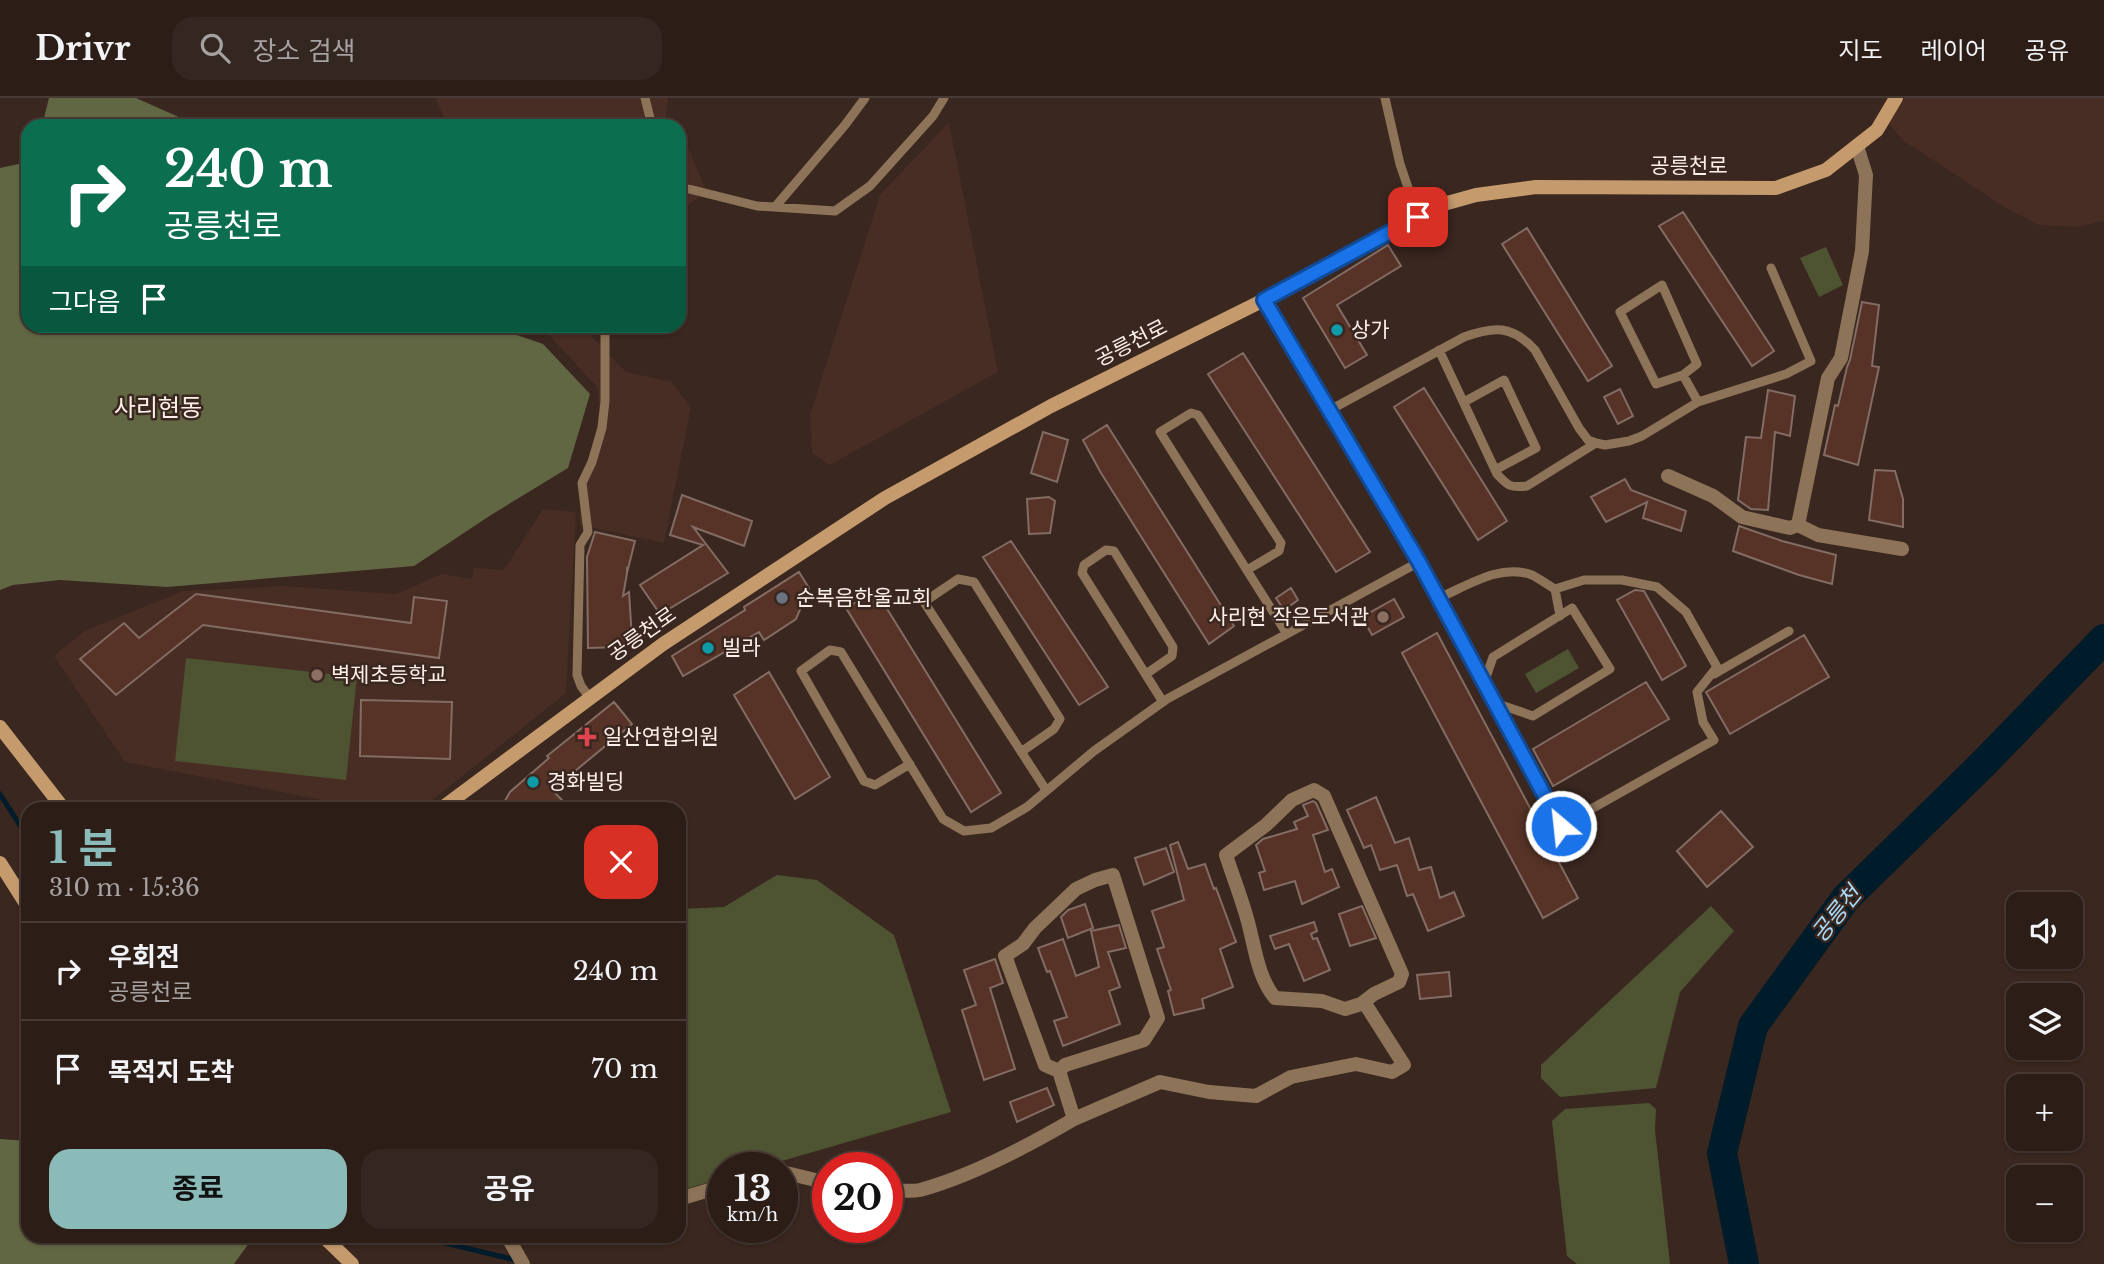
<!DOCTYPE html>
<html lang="ko">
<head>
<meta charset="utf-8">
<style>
  :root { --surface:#2c1d17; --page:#342620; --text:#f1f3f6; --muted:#a6a2a1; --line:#483b36; --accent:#8bbbb9 }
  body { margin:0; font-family:"Libre Baskerville","Noto Sans KR",serif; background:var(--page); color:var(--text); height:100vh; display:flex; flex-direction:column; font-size:26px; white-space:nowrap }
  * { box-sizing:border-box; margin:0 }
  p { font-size:23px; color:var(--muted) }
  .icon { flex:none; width:38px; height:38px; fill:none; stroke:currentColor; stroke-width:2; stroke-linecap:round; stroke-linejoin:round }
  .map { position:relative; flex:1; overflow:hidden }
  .drawer { position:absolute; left:21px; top:704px; width:665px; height:441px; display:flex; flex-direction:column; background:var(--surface); border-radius:21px; box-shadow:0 2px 5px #0004,0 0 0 2px var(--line) }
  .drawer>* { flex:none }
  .hud { position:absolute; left:21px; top:21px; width:665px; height:214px; border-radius:21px; box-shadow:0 2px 5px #0004,0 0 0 2px var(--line); background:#0b6e4f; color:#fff; overflow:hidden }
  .controls { position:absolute; left:2006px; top:794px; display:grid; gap:14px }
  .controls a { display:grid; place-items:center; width:77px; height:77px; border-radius:14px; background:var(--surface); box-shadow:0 2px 5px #0004,0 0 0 2px var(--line); font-size:35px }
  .speed { position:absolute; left:707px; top:1054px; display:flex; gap:14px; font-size:35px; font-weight:700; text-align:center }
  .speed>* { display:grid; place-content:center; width:91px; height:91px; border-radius:50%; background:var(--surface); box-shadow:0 2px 5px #0004,0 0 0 2px var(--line); line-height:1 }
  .speed small { font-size:18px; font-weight:400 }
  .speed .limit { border:10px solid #d22; background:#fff; color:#111 }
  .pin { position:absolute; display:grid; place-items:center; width:60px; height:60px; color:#fff; margin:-30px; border-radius:14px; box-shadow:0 4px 10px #0006 }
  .me { position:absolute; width:77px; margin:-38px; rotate:332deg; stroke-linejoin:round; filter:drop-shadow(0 0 5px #0008) }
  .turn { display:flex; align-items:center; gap:24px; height:147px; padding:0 28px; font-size:32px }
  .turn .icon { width:91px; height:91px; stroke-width:2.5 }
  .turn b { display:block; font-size:49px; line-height:60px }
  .then { display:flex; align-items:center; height:66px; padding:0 28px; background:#0003; gap:14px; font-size:26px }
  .round { display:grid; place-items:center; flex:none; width:74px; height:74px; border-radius:21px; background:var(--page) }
  .headline { display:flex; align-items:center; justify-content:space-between; height:119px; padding:0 28px }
  h1 { font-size:42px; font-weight:700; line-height:52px; color:var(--accent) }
  .button { display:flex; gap:14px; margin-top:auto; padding:14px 28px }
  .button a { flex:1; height:80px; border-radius:21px; background:var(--accent); color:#111; font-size:28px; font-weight:700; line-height:80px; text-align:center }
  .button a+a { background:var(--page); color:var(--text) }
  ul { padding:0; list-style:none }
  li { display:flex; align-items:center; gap:21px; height:98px; padding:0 28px; border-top:2px solid var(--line) }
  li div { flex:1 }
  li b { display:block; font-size:26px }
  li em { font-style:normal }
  header { display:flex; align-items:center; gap:42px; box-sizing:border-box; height:98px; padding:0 35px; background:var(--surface); border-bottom:2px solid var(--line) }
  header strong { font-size:33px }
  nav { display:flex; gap:38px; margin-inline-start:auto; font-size:24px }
  .search { width:490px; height:63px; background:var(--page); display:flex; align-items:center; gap:18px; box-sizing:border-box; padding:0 24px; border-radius:21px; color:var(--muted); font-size:26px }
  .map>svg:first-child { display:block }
  .built { fill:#472d23 }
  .green { fill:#4e5332 }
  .forest { fill:#626743 }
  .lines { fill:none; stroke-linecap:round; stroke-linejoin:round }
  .stream { stroke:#001c2a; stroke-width:5 }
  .river { stroke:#001c2a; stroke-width:30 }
  .building { fill:#563326; stroke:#836c64; stroke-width:2 }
  .lane { stroke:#8d7358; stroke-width:9 }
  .street { stroke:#8d7358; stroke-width:14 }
  .secondary { stroke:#c59b6e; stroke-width:14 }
  .route-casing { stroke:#114b97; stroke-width:18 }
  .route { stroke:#1a73e8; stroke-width:12 }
  .culture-dot { fill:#0f9aa8; stroke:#3a271f; stroke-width:2.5 }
  .worship-dot { fill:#6b7280; stroke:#3a271f; stroke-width:2.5 }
  .education-dot { fill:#8d6e63; stroke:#3a271f; stroke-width:2.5 }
  .health-dot { fill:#e0444e; stroke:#3a271f; stroke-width:2.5 }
  .labels { text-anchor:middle; stroke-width:5; stroke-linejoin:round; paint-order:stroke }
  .street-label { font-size:21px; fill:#fcefea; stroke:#3a271f }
  .poi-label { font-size:21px; fill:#fcefea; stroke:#3a271f; text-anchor:start }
  .water-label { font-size:23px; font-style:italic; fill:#a8dcf9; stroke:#3a271f }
  .quarter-label { font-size:24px; fill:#fcefea; stroke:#3a271f }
</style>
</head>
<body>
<header>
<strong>Drivr</strong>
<div class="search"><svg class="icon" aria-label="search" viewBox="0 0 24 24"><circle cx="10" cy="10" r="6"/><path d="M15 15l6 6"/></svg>장소 검색</div>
<nav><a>지도</a><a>레이어</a><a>공유</a></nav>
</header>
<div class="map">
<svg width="2104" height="1166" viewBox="0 0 2104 1166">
  <rect width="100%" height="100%" fill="#3a271f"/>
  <!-- built -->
  <path class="built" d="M435,0h233l-3,28h-219l1,-4z
    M1905,0h199v123l-28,6 -37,-2 -33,-17 -102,-67 -16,-18z
    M949,24l49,250 -168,93 -18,-12 -2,-38 70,-220z
    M679,47l10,5 18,42 -28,19z
    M528,228h62v9l36,37 46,10 19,26 -27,135 -84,-18v-22l19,-90 -1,-25 -49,-53z
    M543,411l33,3 -10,181 -135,108 -83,4 -223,-43 -71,-106 30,-25 99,-40 101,-5 112,8 46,-20 30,5 2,-11 30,2z"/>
  <!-- green -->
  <path class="green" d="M1826,149l17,38 -24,12 -19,-39z
    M1568,551l11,19 -43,25 -11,-19z
    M186,560l171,19 -11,103 -171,-19z
    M777,777l40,5 77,55 57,177 -190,55h-38v11l-44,13v-282l45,-2z
    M1711,808l23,25 -54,61 -24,96 -96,9 -19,-19v-13z
    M1649,1005l7,6 -1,21 15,134h-93l-10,-8 -15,-135 13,-12z"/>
  <!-- forest -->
  <path class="forest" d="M49,0h87l63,28h-157z
    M28,64v164h462l53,18 47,50 -22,74 -77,47 -77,51 -247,21 -107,-7 -47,5 -13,5v-422z
    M0,1041l28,2v95h226l-20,28h-234z"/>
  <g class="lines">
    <!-- stream -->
    <path class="stream" d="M0,696l28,44
      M428,1138l17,7 71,17"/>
    <!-- river -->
    <path class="river" d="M1744,1166l-22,-111 31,-127 93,-128 138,-135 120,-124"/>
  </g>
  <!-- building -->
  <path class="building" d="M1683,114l91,139 -22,15 -93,-140z
    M1527,130l85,138 -24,15 -86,-137z
    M1388,147l13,21 -64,39 30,50 -22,13 -42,-70z
    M1862,204l17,3 -7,61 7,1 -21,98 -34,-10 11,-50 3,1 9,-39 3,-7z
    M1243,255l127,199 -34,20 -128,-198z
    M1424,290l83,133 -29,19 -84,-133z
    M1620,291l13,27 -15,8 -14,-27z
    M1768,292l27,6 -5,40 -15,-4 -7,78 -17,-1 -13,-9 8,-63 15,1z
    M1107,327l127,201 -25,18 -108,-171 -18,-33z
    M1043,334l25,8 -11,42 -26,-9z
    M1875,372l20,1 8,28v28l-34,-7z
    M1625,381l6,11 55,21 -5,20 -38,-13 4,-16 -41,20 -15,-25z
    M682,397l70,26 -8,25 -51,-19 35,46 -64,39 -6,-1 -18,-26 63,-40 -33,-10z
    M1049,399l6,4 -5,32 -21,1 -2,-35z
    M1739,428l43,15 54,14 -4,29 -33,-9 -66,-24z
    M595,434l40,9 -7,28 -1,-2v6l-4,23 6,-4 3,47 -11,8 -33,1 -1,-91z
    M1011,443l97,146 -29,18 -96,-148z
    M799,474l10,16 -13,31 -32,21 -5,-8 -76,44 -11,-20 73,-46 -1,-3z
    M1291,490l7,12 -14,10 -8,-12z
    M1635,492l9,1 42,75 -24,14 -45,-80z
    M876,493l125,202 -30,19 -125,-204z
    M196,496l215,29 3,-26 33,4 -8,57 -236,-33 -87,70 -36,-36 44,-36 15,15z
    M1394,501l10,18 -32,18 -10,-18z
    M1437,535l141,265 -35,20 -141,-265z
    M1804,537l25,42 -99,57 -24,-42z
    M769,574l61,105 -35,22 -61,-104z
    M1646,584l23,37 -116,67 -20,-37z
    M361,602l91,2 -2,57 -90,-3z
    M614,604l18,22 -80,66 10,10 -8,8h-53l9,-16 39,-34 -2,-2z
    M1376,699l19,46 14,-5 10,32 12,-3 9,31 14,-6 10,24 -36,15 -15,-37 -6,2 -10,-31 -17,5 -9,-25 -7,3 -17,-38z
    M1313,703l3,2 12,27 -15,5 12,37 7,-3 7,18 -37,17 -7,-23 -31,9 -5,-17 6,-2 -9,-26 7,-6 34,-10 -3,-7 14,-6 -5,-11z
    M1721,713l32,36 -46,40 -30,-36z
    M1178,744l10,27 17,-5 9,25 2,-1 20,54 -16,7 13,38 -31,12 2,9 -30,7 -6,-24 3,-1 -14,-41 7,-2 -12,-36 32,-11 -14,-55z
    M1166,750l8,24 -30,13 -9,-27z
    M1085,806l8,24 -25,10 -7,-21 7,-7z
    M1362,808l14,32 -26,8 -11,-32z
    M1314,824l3,9 -6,3 2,5 4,-1 13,32 -26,11 -15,-37 -14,5 -5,-13z
    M1119,827l7,23 -18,4 12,35 -11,4 11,33 -57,22 -9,-25 13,-4 -17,-46 -3,1 -9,-24 25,-9 13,37 23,-9 -8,-36z
    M995,861l8,24 -13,5 25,81 -31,11 -22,-70 14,-5 -12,-35z
    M1449,874l2,24 -31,3 -3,-24z
    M1047,990l7,17 -37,17 -7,-20z"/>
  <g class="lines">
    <!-- lane -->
    <path class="lane" d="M645,0l7,28
      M1385,0l15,66 18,53
      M679,74l6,16
      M679,93l6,-3 72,18 78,5 35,-25 63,-70 11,-18
      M775,109l70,-82 20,-27
      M1439,252l58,124c11,12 13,14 30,12l69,-43
      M1683,277l-27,9 -36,-72 42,-27 35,79 -14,11 15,27
      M1464,304l40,-22 32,68 -41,22
      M1330,312l134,-73c30,-11 48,-12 71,13l44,78 9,12 8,3 9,2 24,-4 13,-5 56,-34 88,-28 25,-13 -40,-93
      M1419,464l142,264 153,-86 -11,-18 -6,-30 20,-25 -31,-55 -29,-25 -35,-7h-38l-29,9 5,27
      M1247,472l32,-19 2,-8 -83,-128 -7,-2 -31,19 127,202
      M1439,500c28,-12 61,-35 93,-23 8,4 16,10 23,14
      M1146,576l26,-18 1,-9 -59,-96 -8,-1 -22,15 -2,8 81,129
      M1714,576l75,-43
      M1484,585l9,-26 79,-49 38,61 -77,47 -38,-13
      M590,600l-9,-12 -4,-11 3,-130 8,-13 -6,-49 10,-21 10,-34 3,-27v-75
      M1021,654l33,-23 6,-10 -86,-137 -16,-3 -34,23 122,188
      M910,666l-35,21 -11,-4 -63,-110 29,-21 11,2 102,167 21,12 27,-3 36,-21 67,-56 73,-52 252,-137 -155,-262"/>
    <!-- street -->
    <path class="street" d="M1668,378l45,20 29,21 48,11 8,-3 30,-147 13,-20 21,-107 4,-76 -9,-29
      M1798,427l20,10 84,14
      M1314,692l10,6 78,178 -3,8 -25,12 -13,10 -16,5 -23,-8 -47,-3c-17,-20 -20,-50 -27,-76 -6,-23 -15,-45 -22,-67l40,-30 26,-25z
      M1074,1021l86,-37 49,10 47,4 35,-19 65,-13 36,8 12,-7 -40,-63
      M782,1074l46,11
      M887,1092c11,0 23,2 33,0 52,-14 108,-44 154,-71l-15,-48 -14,-6 -40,-109 18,-12 12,-16 41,-39 19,-9 18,-5 45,143 -14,22 -79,25 -6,6
      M679,1101l44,-13
      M507,1138l16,28"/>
    <!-- secondary -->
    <path class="secondary" d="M0,629l63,81
      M442,710l221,-164 222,-146 166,-92 227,-113 162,-88 36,-10 60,-8 240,1 50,-18 51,-40 19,-32
      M0,765l28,44
      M323,1138l29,28"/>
  </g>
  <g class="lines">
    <!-- route casing -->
    <g class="route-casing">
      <path id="route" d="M1418,119l-154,83 155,262 142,264"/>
    </g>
    <!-- route -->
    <use href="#route" class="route"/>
  </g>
  <!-- markers -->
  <g class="culture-dot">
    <circle cx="1337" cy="232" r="7"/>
    <circle cx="708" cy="550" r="7"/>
    <circle cx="533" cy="684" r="7"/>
  </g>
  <circle class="worship-dot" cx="782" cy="500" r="7"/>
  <g class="education-dot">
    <circle cx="1383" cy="519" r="7"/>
    <circle cx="317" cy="577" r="7"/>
  </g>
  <path class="health-dot" d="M583.5 628.5h7v7h7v7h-7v7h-7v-7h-7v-7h7z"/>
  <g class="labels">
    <!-- street labels -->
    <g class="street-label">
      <text x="1689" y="75">공릉천로</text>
      <text transform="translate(1131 245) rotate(-27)" y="7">공릉천로</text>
      <text transform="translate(642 536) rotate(-35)" y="7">공릉천로</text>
    </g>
    <!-- poi labels -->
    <g class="poi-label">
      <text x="1351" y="239">상가</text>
      <text x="796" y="507">순복음한울교회</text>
      <text x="1369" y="526" text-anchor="end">사리현 작은도서관</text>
      <text x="722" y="557">빌라</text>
      <text x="331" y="584">벽제초등학교</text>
      <text x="603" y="646">일산연합의원</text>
      <text x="547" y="691">경화빌딩</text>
    </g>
    <!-- water labels -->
    <g class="water-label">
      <text transform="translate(1836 816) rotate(-51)" y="8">공릉천</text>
    </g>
    <!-- quarter labels -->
    <g class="quarter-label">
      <text x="158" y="318">사리현동</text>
    </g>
  </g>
</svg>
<div class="controls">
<a><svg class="icon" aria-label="sound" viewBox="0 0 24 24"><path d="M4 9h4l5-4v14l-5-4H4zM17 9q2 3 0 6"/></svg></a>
<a><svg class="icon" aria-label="layers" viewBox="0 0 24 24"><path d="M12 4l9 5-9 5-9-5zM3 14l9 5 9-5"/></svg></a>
<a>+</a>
<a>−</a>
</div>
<div class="speed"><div>13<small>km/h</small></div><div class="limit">20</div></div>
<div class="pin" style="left:1418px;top:119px;background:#d93025"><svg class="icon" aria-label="arrive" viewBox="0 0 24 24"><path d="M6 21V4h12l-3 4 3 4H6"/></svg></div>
<svg class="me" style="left:1561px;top:728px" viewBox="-20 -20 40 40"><circle r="17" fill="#1a73e8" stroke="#fff" stroke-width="3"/><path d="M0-11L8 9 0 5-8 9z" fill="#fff"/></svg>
<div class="hud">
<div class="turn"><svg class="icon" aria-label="right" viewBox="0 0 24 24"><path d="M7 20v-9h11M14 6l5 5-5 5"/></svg><div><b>240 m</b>공릉천로</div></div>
<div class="then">그다음<svg class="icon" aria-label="arrive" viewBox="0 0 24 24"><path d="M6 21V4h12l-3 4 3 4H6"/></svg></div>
</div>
<section class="drawer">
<div class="headline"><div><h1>1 분</h1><p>310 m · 15:36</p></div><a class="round" style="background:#d93025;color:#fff"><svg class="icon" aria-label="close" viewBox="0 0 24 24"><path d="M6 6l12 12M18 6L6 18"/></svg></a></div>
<ul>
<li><svg class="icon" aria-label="right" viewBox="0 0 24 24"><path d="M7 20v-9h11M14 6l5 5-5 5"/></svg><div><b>우회전</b><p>공릉천로</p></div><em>240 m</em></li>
<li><svg class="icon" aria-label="arrive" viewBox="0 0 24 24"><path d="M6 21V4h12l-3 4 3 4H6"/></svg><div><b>목적지 도착</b></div><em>70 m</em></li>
</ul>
<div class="button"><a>종료</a><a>공유</a></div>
</section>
</div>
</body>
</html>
